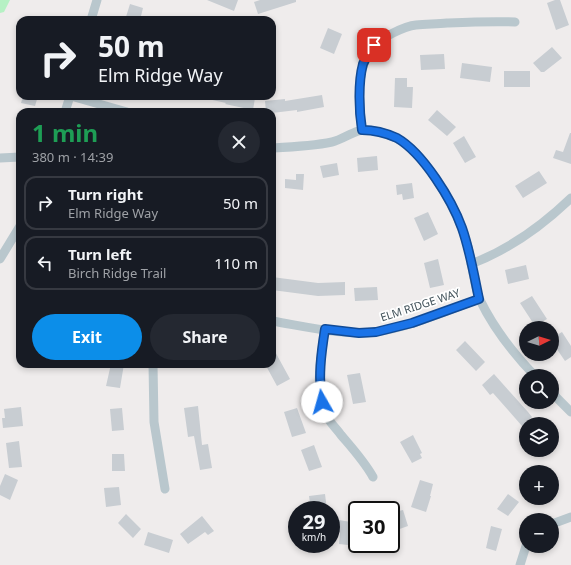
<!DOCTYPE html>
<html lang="en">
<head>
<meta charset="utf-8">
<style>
  :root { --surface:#171b24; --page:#242831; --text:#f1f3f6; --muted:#9ea1a6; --line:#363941; --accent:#0c8ee9 }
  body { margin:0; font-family:"Noto Sans",sans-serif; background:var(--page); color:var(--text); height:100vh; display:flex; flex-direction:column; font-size:15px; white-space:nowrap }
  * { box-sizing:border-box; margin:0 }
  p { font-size:13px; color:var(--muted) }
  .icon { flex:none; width:22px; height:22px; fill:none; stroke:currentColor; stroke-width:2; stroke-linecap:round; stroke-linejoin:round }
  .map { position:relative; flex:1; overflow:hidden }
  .panel { position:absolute; left:16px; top:108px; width:260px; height:260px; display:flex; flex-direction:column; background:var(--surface); border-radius:12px; box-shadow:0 2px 6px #0003 }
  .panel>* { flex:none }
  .top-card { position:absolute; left:16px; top:16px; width:260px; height:84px; border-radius:12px; box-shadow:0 2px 6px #0003; background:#171b24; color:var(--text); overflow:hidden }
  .needle { width:26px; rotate:85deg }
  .controls { position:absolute; left:519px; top:321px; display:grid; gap:8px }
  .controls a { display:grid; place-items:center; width:40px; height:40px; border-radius:50%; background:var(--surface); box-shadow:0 2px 6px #0003; font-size:20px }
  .speed { position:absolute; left:288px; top:501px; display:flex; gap:8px; font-size:20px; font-weight:700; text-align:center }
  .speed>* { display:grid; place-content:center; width:52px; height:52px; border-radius:50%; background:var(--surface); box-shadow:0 2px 6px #0003; line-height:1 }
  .speed small { font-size:10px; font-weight:400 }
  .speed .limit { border:2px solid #111; border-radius:6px; background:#fff; color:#111 }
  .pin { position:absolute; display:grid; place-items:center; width:34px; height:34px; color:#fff; margin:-17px; border-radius:8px; box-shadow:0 2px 6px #0006 }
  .me { position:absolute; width:44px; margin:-22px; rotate:353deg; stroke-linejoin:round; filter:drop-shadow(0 0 3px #0008) }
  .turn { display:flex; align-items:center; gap:14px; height:84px; padding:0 16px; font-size:18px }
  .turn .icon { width:52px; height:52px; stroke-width:2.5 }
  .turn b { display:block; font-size:28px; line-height:34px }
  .round { display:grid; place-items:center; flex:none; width:42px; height:42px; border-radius:21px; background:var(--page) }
  .head { display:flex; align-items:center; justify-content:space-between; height:68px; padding:0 16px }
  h1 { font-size:24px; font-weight:700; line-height:30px; color:#1e9e55 }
  .cta { display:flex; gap:8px; margin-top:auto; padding:8px 16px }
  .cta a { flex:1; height:46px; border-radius:24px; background:var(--accent); color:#fff; font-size:16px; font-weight:700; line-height:46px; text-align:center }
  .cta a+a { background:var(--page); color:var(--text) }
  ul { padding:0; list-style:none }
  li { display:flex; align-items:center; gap:12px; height:54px; margin:0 8px 6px; padding:0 8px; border:2px solid var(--line); border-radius:12px }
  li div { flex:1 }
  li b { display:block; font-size:15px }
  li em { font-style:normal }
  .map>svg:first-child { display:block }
  .green { fill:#b6f1c4 }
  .building { fill:#c8cdd2 }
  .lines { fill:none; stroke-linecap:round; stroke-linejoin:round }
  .minor { stroke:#b9c7cd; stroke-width:9 }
  .route-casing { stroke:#114b97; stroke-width:10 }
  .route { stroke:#1a73e8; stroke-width:7 }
  .labels { text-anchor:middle; stroke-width:3.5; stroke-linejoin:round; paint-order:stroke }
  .street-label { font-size:11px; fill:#43535b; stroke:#fff }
</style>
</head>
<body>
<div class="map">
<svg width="571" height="565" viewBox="0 0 571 565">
  <rect width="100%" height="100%" fill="#efecec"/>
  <!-- green -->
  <path class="green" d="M0,0h10l-6,12 -4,1z"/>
  <!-- building -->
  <path class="building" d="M207,0h31l-4,11z
    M260,0h36v2l-38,12 -4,-12z
    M555,0h5l9,25 -13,5 -9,-27z
    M130,4l13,4 -3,12h-15z
    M328,28l14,6 -8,20 -14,-6z
    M552,47l10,11 -18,14h-3l-8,-9z
    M444,54l1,15 -24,1 -1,-15z
    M462,63l30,4 -2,15 -30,-4z
    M504,71h26v16h-26z
    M395,78h12v9h6l-1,21 -18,-1z
    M322,95l2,12 -27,5v-2l-25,3v-1h-6l-1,-11 20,-2v2z
    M23,96h15l-3,10 -14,-3z
    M208,96h40l7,2 -2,12 -28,-6 1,-1 -18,-4z
    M437,110l19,17 -9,9 -19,-16z
    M570,133h1v31l-18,-6 3,-8 7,2z
    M464,136l12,21 -11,6 -12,-20z
    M377,156l1,14 -20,2 -1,-14z
    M337,163l2,12 -16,3 -3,-12z
    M539,171l8,12 -24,15 -8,-12z
    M296,174h8l-1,16 -18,-2v-9l11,1z
    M412,183l2,15 -11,2 -1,-6 -5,1 -1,-10z
    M428,212l10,22 -14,7 -10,-23z
    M438,259l6,26 -14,3 -6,-25z
    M526,265l3,14 -21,5 -3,-14z
    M272,277l46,6 27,-1v13l-27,1 -46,-6z
    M377,287l1,13 -23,1 -1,-13z
    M532,296l15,23 -12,7 -15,-23z
    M562,332l9,14v11l-6,4 -13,-19v-4z
    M465,341l20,21 -9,9 -20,-21z
    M272,346l18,33 -13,7 -12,-22h7z
    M111,364h13l-4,24 -14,-2z
    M360,373l6,29 -13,2 -6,-29z
    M494,374l34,38 4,5 -10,9 -29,-33 -3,2 -8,-10z
    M198,406l4,39 6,-1 4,24 -12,2 -6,-34 -6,1 -4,-29z
    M21,407l2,19 -20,2 -1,-10h3l-1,-9z
    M122,408l2,22 -12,1 -2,-22z
    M297,408l9,25 -14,4 -8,-25z
    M413,435l9,18 -2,1 2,4 -10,5 -12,-21z
    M19,441l3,26 -13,1 -3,-25z
    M314,445l8,22 -13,4 -8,-21z
    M112,454h12l1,17h-13z
    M5,474l13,6 -8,20 -10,-5v-9z
    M420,480l13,4 -3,12h1l-5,16 -15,-5z
    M119,487l2,18 -15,2 -2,-19z
    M325,494l2,16h-16l-2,-14z
    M508,494l11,8 -11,14 -11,-7z
    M403,510l5,16 -17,6v-19z
    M126,514l15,15 -8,9 -15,-15z
    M202,516l12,15 -6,4 -3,-3 -17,12 -8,-10z
    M333,519l24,4v23l-18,-2 1,-12 -9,-2z
    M491,526l11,3 -6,22 -10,-3z
    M148,532l25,8 -4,13 -25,-8z"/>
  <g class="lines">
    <!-- minor -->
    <path class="minor" d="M91,20l6,-20
      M71,96l56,16
      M65,112l5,-16
      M362,130c-4,-25 -6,-63 11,-83 7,-9 32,-21 43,-22 11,-1 21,-1 31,-2 23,-1 45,-2 68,-1
      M272,148c20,-1 41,-2 60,-6 13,-3 24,-14 37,-12 9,1 19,4 27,8 31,15 63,76 72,109 4,15 6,40 12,53 14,29 33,53 55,76
      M0,158l20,-1
      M0,259l20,-33
      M471,264c37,-14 72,-39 100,-66
      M272,321c31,5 72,15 103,11 33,-4 73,-22 104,-33
      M325,329c-4,29 -12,62 3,89 3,6 9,11 13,17 11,13 23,26 32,42
      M153,364l1,58 11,67
      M552,393l19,19
      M552,524l19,-7
      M520,565l6,-19"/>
  </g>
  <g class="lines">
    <!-- route casing -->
    <g class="route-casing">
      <path id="route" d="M322,402c-4,-24 -1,-48 3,-73l34,4 17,-1 36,-9 67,-24c-5,-24 -9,-48 -17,-71 -10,-28 -39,-75 -65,-90 -11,-5 -24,-8 -35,-8 -3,-19 -4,-48 1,-66 3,-7 7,-13 11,-19"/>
    </g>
    <!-- route -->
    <use href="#route" class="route"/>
  </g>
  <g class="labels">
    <!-- street labels -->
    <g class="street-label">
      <text transform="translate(420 305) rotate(-18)" y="4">ELM RIDGE WAY</text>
    </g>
  </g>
</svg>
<div class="controls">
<a><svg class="needle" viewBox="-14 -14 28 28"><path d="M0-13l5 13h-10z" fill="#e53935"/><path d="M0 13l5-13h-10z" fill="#9ea1a6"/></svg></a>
<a><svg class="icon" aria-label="search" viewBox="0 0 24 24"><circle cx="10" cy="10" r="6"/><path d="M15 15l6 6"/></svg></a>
<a><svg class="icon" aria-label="layers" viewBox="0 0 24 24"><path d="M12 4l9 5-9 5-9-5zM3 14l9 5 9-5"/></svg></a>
<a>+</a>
<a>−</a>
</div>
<div class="speed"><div>29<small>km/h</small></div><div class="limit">30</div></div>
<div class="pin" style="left:374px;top:45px;background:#d93025"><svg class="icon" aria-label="arrive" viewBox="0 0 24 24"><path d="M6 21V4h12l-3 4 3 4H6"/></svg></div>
<svg class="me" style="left:322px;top:402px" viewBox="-20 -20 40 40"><circle r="19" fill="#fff"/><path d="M0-13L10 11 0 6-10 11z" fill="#1a73e8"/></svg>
<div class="top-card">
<div class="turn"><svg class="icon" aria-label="right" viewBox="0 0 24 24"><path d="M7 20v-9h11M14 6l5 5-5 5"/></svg><div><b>50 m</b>Elm Ridge Way</div></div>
</div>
<section class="panel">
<div class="head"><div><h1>1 min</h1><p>380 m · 14:39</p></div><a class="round"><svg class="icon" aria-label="close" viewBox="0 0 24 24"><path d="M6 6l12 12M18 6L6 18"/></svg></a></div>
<ul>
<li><svg class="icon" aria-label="right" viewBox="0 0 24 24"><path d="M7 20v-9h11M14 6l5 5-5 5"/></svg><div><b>Turn right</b><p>Elm Ridge Way</p></div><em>50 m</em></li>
<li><svg class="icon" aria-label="left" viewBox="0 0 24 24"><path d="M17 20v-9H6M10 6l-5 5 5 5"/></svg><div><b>Turn left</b><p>Birch Ridge Trail</p></div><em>110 m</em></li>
</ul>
<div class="cta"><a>Exit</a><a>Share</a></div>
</section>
</div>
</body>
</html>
